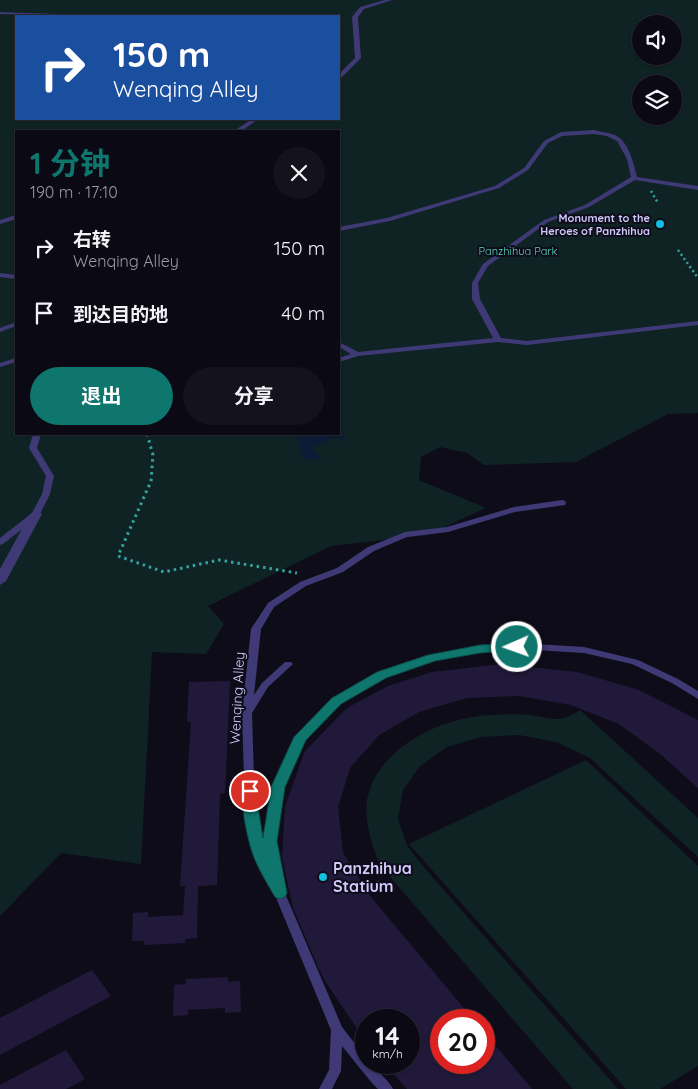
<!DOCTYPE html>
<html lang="zh">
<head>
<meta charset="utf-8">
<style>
  :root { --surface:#0b0914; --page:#14121d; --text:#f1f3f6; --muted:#9a9aa0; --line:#2b2a34; --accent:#0f766e }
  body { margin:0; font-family:Quicksand,"Noto Sans SC",sans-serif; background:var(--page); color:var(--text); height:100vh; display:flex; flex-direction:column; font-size:19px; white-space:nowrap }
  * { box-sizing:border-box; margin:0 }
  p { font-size:16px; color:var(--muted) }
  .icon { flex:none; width:28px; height:28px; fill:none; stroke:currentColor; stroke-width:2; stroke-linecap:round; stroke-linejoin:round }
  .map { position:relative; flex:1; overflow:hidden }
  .sheet { position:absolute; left:15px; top:130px; width:325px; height:305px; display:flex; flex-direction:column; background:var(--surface); border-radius:0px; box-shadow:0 1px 4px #0004,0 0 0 1px var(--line) }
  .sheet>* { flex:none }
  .guide { position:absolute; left:15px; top:15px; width:325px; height:105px; border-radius:0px; box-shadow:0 1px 4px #0004,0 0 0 1px var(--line); background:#1a4fa0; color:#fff; overflow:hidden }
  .buttons { position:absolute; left:632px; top:15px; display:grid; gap:10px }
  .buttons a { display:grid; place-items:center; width:50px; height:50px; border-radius:50%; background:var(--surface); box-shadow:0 1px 4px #0004,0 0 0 1px var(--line); font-size:25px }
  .speed { position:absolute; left:355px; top:1009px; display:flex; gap:10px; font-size:25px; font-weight:700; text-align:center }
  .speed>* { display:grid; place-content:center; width:65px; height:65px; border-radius:50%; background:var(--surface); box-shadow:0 1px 4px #0004,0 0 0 1px var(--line); line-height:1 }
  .speed small { font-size:12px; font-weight:400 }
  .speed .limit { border:8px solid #d22; background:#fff; color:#111 }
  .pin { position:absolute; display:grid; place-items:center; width:42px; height:42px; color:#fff; margin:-21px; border:2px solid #fff; border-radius:50%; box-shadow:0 1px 5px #0007 }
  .me { position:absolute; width:55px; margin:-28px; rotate:268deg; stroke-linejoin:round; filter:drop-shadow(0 0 4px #0008) }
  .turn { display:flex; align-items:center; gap:18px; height:105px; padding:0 15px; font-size:22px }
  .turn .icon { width:65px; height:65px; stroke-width:2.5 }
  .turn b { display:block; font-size:35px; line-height:42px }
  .round { display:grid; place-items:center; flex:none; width:52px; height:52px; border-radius:26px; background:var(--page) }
  .head { display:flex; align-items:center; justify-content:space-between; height:85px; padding:0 15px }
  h1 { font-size:30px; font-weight:700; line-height:38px; color:var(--accent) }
  .button { display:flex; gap:10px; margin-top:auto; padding:10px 15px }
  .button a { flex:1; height:58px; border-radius:30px; background:var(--accent); color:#fff; font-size:20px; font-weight:700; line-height:58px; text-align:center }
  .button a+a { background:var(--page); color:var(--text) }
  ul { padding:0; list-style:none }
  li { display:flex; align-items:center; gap:15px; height:65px; padding:0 15px }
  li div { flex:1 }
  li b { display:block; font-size:19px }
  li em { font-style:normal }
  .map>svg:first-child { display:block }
  .green { fill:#0f2324; fill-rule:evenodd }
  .water { fill:#0d1b38 }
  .building { fill:#21193a }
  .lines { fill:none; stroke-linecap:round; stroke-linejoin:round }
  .path-far1 { stroke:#34a4a1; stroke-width:2.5; stroke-dasharray:2 3; stroke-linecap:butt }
  .path { stroke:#34a4a1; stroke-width:3; stroke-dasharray:2.5 4; stroke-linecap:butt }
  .lane { fill:#3f3a76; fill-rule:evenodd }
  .street { fill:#3f3a76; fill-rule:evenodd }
  .route { fill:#0f766e; stroke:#0a4d48 }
  .poi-dot { fill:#0fc3e0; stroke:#0f0c1a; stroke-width:2 }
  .labels { text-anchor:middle; stroke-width:4; stroke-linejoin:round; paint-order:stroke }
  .far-poi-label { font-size:11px; font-weight:bold; fill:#d0c9fb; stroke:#0f0c1a; text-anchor:end }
  .far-park-label { font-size:11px; fill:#5bd5bb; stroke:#0f0c1a }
  .street-label { font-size:14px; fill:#d0c9fb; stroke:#0f0c1a }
  .near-poi-label { font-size:16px; font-weight:bold; fill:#d0c9fb; stroke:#0f0c1a; text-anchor:start }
</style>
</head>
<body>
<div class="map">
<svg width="698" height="1089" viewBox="0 0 698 1089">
  <rect width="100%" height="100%" fill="#0f0c1a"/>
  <!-- green -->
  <path class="green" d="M0,0h698v413l-30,1 -92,48 -92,3 -17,-12 -27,-6 -19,10 -2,23 67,28 -59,27 -96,11 -123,60 16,18 -18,30 -54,-2 -11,212 -80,-11 -61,63zM16,16h323v103h-323zM641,24h33v32h-33zM641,84h33v32h-33zM16,131h323v303h-323z
    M580,710l118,108v39l-108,-99 -34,-16 -37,-7 -38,2 -34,10 -27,19 -17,24 -5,29 9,27 20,25 191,218h-45l-194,-225c-7,-20 -15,-42 -12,-64 10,-53 75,-83 124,-85 12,-1 26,-1 38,0 10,1 25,6 34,3 6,-1 12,-5 17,-8z
    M586,760l112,106v200l-38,23h-34l-217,-245z"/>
  <!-- water -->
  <path class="water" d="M339,429h2l4,14 -8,-6 -27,11 12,10 -19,2 -6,-26h42z"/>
  <!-- building -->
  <path class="building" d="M501,664l76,8 62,18 59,30v68l-39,-35 -40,-29 -48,-19 -52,-9 -52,2 -48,14 -40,23 -29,33 -12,39 5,46 28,44 103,123h-33v42h43v-30l48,57h-125l-24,-27h26v-42h-43v22l-41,-61 -6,-12 -26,-61 -11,-51 3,-51 20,-55 42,-43 41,-22 44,-14z
    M230,681l-5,112 -5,1 -3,91 -19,1 -1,52 -12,1v4l-41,2v-4h-12l1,-28 15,-1v5l35,-2 2,-29h-5l11,-164h-4l2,-40z
    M92,970l19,26 -111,59v-37z
    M228,977v5l12,-1 1,31 -16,1v-5l-37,2v5l-15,1 1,-31 12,-1v-5z
    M66,1050l19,29 -19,10h-66v-4z"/>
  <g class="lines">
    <!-- path-far1 -->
    <path class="path-far1" d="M651,191l7,12
      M678,250l20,28"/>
    <!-- path -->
    <path class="path" d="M147,434l6,21 -2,26 -33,75 46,16 55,-12 78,13"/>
    <!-- lane -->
    <path class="lane" d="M385,0h7l-28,9 -6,8 3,41 -20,20 -2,1v-5l16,-16 -3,-41 8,-10z
      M0,12l59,2 3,2 -62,-2z
      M252,119h7l-18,12h-7z
      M594,130c8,2 21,3 27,9 9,9 13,26 16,38l61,9v4l-63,-10 -46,27 -41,15 -60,44 -10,17 2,16 21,39 26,3 171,-20v4l-171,20 -29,-3 -140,14 -19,6v-4l12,-4 -12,-7v-5l19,10 135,-14 -21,-39v-16l11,-19 61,-44 41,-15 46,-28 -4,-18 -10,-18 -10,-5 -13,-2 -32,2 -14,7 -20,27 -29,18 -109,33 -51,10v-4l48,-9 108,-32 29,-18 20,-27 17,-9z
      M16,215v4l-16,5v-4z
      M0,273l16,2v4l-16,-2z
      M16,322v4l-16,6v-4z
      M16,358v4l-16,5v-4z
      M33,434h8l-4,14 17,28 -4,18 -11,22 -36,28 -3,1v-7l32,-25 10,-19 4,-18 -17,-28z
      M562,500l3,1 1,2 -1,2 -50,7 -67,20 -41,5 -33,14 -31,21 -37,14 -32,21 -13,22 -7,66 8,-12 23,-21h6l2,2 -25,23 -16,26 3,98 9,41 3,6 -2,-17 8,-54 23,-50 37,-38 45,-26 55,-18 48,-9 54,-2 49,3 54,13 40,19 20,12v8l-26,-16 -40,-19 -48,-11 -49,-3 -54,2 -47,9 -50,16 -45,26 -34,36 -22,48 -8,54 8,40 -2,3 61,143 24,31v4h4c6,8 20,20 23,27h-15l-6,-6 -30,-37 -1,25 -9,18h-13l10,-19 2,-40 -57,-137 -20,-41 -9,-41 -3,-99 9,-83 17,-26 32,-21 37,-14 31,-21 37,-15 42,-5 67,-20z"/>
    <!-- street -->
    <path class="street" d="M36,510l6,4 -36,67 -6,4v-16l30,-55z"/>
  </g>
  <!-- route -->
  <path class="route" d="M517,643l6,4 -2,3 -41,3 -45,8 -49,17 -45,26 -35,36 -21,47 -8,54 10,52 -2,4 -5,2 -5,-2c-8,-14 -18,-30 -23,-45 -4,-13 -14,-53 -7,-64h10l8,50 8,-51 23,-50 38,-39 45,-26 51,-17 52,-10z"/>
  <!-- markers -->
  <g class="poi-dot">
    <circle cx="660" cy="224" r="5"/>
    <circle cx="323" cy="877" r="5"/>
  </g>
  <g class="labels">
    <!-- far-poi labels -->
    <g class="far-poi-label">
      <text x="650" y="222">Monument to the<tspan x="650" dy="13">Heroes of Panzhihua</tspan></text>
    </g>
    <!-- far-park labels -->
    <g class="far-park-label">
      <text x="518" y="255">Panzhihua Park</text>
    </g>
    <!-- street labels -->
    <g class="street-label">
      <text transform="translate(237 698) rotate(-87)" y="5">Wenqing Alley</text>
    </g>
    <!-- near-poi labels -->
    <g class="near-poi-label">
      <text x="333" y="874">Panzhihua<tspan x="333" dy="18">Statium</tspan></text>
    </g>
  </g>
</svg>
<div class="buttons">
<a><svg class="icon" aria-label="sound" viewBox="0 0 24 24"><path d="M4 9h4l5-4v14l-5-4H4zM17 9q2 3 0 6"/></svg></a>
<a><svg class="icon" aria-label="layers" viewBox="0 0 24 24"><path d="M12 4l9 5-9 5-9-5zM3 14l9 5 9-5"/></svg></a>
</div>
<div class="speed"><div>14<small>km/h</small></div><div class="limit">20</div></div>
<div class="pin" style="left:250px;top:791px;background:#d93025"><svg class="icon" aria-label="arrive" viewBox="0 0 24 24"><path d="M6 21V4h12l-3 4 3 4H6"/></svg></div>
<svg class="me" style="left:517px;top:647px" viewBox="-20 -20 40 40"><circle r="17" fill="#0f766e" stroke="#fff" stroke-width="3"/><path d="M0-11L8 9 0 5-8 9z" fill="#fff"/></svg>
<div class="guide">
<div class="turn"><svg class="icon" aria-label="right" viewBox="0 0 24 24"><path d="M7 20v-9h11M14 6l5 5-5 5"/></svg><div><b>150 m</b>Wenqing Alley</div></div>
</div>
<section class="sheet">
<div class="head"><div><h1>1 分钟</h1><p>190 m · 17:10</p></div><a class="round"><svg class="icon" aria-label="close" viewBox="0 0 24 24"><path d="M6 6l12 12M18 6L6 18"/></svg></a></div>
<ul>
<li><svg class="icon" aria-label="right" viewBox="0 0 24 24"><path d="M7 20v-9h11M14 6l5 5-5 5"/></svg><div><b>右转</b><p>Wenqing Alley</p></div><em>150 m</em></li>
<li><svg class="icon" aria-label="arrive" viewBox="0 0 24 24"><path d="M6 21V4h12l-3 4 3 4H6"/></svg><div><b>到达目的地</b></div><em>40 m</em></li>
</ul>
<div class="button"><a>退出</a><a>分享</a></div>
</section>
</div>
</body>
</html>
